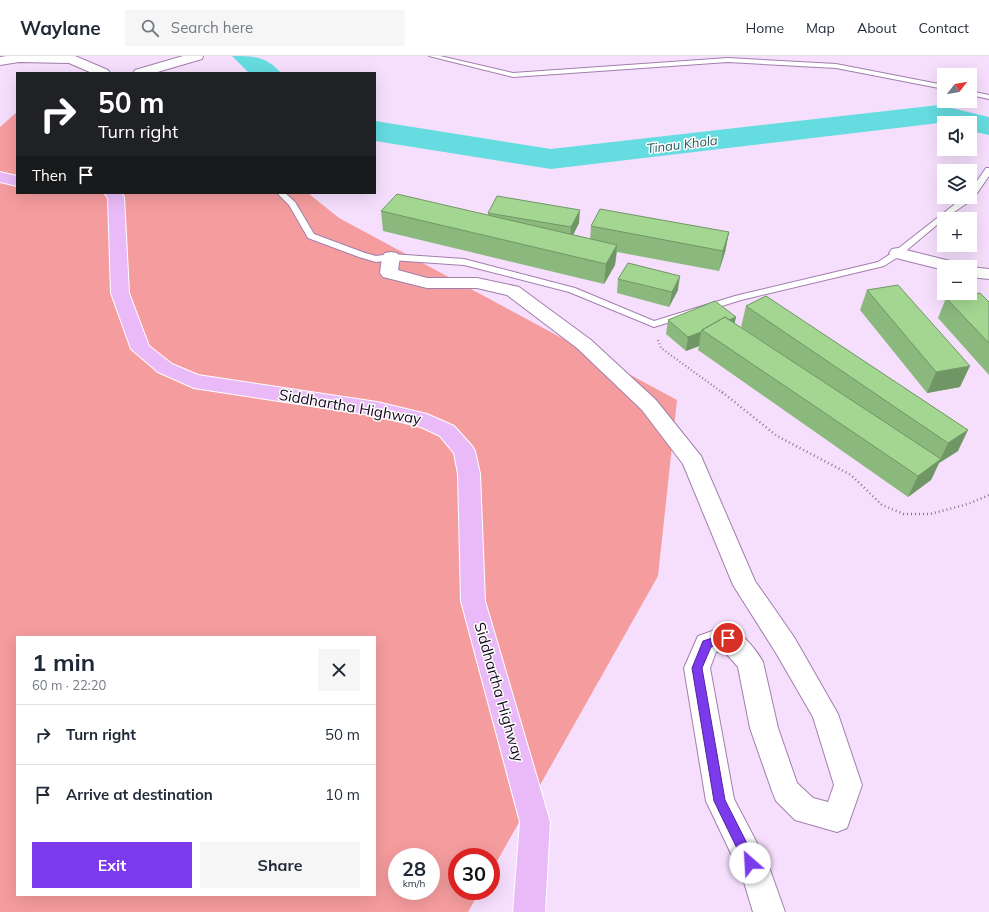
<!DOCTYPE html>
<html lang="en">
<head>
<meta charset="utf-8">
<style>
  :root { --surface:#fff; --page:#f6f6f7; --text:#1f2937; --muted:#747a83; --line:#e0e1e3; --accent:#7c3aed }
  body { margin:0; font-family:Mulish,sans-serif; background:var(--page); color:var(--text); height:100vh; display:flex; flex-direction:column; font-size:15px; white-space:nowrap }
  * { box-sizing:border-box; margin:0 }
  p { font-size:13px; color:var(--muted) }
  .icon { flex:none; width:22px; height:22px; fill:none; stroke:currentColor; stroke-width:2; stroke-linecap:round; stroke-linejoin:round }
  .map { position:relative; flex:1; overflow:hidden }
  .drawer { position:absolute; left:16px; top:580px; width:360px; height:260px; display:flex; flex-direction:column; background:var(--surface); border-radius:0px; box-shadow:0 4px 16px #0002 }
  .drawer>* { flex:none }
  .hud { position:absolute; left:16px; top:16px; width:360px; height:122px; border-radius:0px; box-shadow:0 4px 16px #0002; background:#202124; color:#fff; overflow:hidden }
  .needle { width:26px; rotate:59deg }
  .buttons { position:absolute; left:937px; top:12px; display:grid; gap:8px }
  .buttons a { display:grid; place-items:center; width:40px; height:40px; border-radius:0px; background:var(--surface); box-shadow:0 4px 16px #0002; font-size:20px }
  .speed { position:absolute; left:388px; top:792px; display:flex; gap:8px; font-size:20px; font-weight:700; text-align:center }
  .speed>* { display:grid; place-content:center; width:52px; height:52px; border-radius:50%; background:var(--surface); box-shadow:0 4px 16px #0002; line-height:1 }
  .speed small { font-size:10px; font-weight:400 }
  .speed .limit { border:6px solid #d22; background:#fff; color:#111 }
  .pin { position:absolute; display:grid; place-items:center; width:34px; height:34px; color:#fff; margin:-17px; border:2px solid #fff; border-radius:50%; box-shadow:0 1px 4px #0007 }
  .me { position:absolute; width:44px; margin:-22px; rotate:334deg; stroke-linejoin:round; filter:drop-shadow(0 0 3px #0008) }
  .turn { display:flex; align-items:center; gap:14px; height:84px; padding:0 16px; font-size:18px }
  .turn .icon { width:52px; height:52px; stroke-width:2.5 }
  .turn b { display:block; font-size:28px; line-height:34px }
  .then { display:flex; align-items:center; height:38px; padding:0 16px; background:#0003; gap:8px; font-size:15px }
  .round { display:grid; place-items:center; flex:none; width:42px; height:42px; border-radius:0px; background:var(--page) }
  .headline { display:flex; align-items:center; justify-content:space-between; height:68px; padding:0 16px }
  h1 { font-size:24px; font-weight:700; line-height:30px }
  .primary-button { display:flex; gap:8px; margin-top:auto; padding:8px 16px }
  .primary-button a { flex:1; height:46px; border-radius:0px; background:var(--accent); color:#fff; font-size:16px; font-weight:700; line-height:46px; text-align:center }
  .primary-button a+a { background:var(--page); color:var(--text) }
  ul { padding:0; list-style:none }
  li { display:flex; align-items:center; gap:12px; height:60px; padding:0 16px; border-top:1px solid var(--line) }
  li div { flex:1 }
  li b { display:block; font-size:15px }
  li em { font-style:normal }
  header { display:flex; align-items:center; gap:24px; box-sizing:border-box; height:56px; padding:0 20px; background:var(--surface); border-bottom:1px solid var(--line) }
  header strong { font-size:19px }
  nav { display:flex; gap:22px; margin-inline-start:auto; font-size:14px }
  .search { width:280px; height:36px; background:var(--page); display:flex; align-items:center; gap:10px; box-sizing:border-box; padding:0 14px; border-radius:0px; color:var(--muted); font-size:15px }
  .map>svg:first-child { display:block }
  .forest { fill:#f59c9e; fill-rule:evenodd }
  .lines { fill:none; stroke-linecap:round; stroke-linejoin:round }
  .river { fill:#65dce0; fill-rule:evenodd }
  .service-casing { stroke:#a27ead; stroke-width:2 }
  .minor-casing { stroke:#a27ead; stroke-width:2 }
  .tertiary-casing { stroke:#a27ead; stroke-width:2 }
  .trunk-casing { stroke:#fff; stroke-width:2 }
  .path-far1 { stroke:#88768e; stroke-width:2; stroke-dasharray:1 2.5; stroke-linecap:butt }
  .path { stroke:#88768e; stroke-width:2.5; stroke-dasharray:1 3; stroke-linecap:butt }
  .service { fill:#fff; fill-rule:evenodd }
  .minor { fill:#fff; fill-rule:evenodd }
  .tertiary { fill:#fff; fill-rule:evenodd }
  .trunk { fill:#eabaf8; fill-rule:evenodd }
  .wall { fill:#8bb87d }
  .shaded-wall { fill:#719666 }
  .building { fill:#a2d691; stroke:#719666 }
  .route { fill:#7c3aed; stroke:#51269a }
  .labels { text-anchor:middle; stroke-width:3; stroke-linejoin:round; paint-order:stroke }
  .far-water-label { font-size:13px; font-style:italic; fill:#275a5c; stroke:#fff }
  .street-label { font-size:15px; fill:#140718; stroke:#fff }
</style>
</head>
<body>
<header>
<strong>Waylane</strong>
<div class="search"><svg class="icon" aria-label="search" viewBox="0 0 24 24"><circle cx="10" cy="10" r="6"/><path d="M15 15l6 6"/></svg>Search here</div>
<nav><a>Home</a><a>Map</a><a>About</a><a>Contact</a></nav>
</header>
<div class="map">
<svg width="989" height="856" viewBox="0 0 989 856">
  <rect width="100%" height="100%" fill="#f6dffd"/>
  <!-- forest -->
  <path class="forest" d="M17,56v81h291l31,25 338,182 -19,176 -167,296v-15h-34v34h23l-12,21h-468v-785zM17,581h358v258h-358zM397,801h34v34h-34z"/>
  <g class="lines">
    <!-- river -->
    <path class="river" d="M232,0c22,0 34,0 49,17h-32z
      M939,49l50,12v18l-19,-4v-8h-31l-388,46 -176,-28v-20l176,28z"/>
    <!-- service casing -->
    <g class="service-casing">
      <path id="service" d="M429,0h11l73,17 215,-15 108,6 108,21v4l-108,-21 -108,-6 -215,15z
        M970,35l19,4v4l-19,-4z
        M986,112h3v8l-16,23 -29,20 -43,36 -17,11 -143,34 -87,27 -85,-35 -105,-27 -73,-5 -15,2 -17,-5 -51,-19 -19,-33 -12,-12h8l10,9 19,32 51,19 11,3 15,-2 73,5 111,29 79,33 81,-25 143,-34 17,-11 69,-54h6v-6z"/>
    </g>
    <!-- minor casing -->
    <g class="minor-casing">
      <path id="minor" d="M898,192l60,15 3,4h-17v3l-52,-13 -3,-4 3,-4z
        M391,196l6,1 3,4 -2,13 29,8h50l42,9 72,53 65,60 45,56 54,125 39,56 44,77 24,71 -15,43 -10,4 -42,-12 -19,-19 -4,-10 -22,-63 -12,-61 -15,-17 -7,2 -6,16 24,131 34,65 17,48h-32l-10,-33 -37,-78 -22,-133 14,-32c8,-2 21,-9 30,-9 11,1 30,25 35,35l15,66 19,55 16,15 15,4 6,-17 -21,-68 -37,-64 -43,-68 -50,-121 -41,-54 -65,-62 -70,-53 -30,-7h-50l-44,-11 -3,-4 2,-16 3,-4z
        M969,211h1l19,2v10l-19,-2z"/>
    </g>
    <!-- tertiary casing -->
    <g class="tertiary-casing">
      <path id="tertiary" d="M7,0h68l33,14 2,3h-18l-23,-10 -50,-1 -19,3v-8z
        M183,0h20l-1,3 -48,14h-21l2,-3z"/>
    </g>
    <!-- trunk casing -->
    <g class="trunk-casing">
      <path id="trunk" d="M0,116l17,4v10l-17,-4z
        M104,137h17l3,4 5,96 20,53 23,18 26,11 179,27 50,12 27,12 18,20 3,5 5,23 5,127 65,221 -5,90h-32l7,-90 -59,-221 -3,-127 -4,-21 -14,-17 -19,-9 -44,-11 -183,-28 -36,-16 -27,-23 -20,-56 -3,-95z"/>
    </g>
    <!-- path-far1 -->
    <path class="path-far1" d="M658,284l3,8 62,45"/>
    <!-- path -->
    <path class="path" d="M722,336l55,44 74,39 31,30 22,9h26l38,-10 21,-9"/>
    <!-- service -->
    <use href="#service" class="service"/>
    <!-- minor -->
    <use href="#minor" class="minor"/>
    <!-- tertiary -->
    <use href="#tertiary" class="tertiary"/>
    <!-- trunk -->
    <use href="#trunk" class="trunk"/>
  </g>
  <!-- wall -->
  <path class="wall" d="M381,155l107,4v-2l91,10 -6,12 17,4 1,-13 138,6 -4,20 -6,19 -102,-19 -2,13 -11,19 -221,-53z
    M618,223l60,11 -9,17 -52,-14z
    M867,234l93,97 -33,6 -67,-83z
    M766,240l192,155 -19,12 -8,17 -23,17 -210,-147 1,-4 -13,5 -20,-17 2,-14 68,-3 -2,6 35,23 -28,-19 5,-21z
    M946,242l43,4v73l-51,-57z"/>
  <!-- shaded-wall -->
  <path class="shaded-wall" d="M580,154l-1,13 -9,18 1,-14z
    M729,176l-4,20 -6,19 4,-20z
    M617,189l-2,20 -11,19 2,-20z
    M680,220l-2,14 -9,17 3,-15z
    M736,261l-3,14h-30z
    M701,276l-2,14 -13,5 2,-14z
    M970,310l-10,21 -33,6 9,-21z
    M968,374l-10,21 -19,12 -8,17 -23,17 10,-21 22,-16 8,-17z"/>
  <!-- building -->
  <path class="building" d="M397,138l220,51 -11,19 -225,-53z
    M497,140l83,14 -9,17 -83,-14z
    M600,153l129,23 -6,19 -132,-25z
    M628,207l52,13 -8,16 -54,-13z
    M898,229l72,81 -34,6 -69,-82z
    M980,237l9,9v41l-43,-45z
    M766,240l202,134 -20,13 -202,-137z
    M715,245l21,16 -7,3 -4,-3 -23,13 -1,2 -13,5 -20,-17z
    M725,261l216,142 -23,17 -216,-146z"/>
  <!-- route -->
  <path class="route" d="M728,577l4,2 1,3 -1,3 -21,6 -9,21 23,132 32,63 -2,4 -5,2 -4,-2 -32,-66 -22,-133 11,-27z"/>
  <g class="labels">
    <!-- far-water labels -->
    <g class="far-water-label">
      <text transform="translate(682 88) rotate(-7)" y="5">Tinau Khola</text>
    </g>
    <!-- street labels -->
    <g class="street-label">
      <text transform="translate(350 351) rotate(10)" y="5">Siddhartha Highway</text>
      <text transform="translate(499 636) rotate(74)" y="5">Siddhartha Highway</text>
    </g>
  </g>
</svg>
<div class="buttons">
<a><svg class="needle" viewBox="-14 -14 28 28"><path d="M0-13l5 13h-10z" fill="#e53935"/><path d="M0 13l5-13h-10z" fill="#747a83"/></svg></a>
<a><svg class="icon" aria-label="sound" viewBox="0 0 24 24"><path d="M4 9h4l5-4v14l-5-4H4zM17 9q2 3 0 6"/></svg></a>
<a><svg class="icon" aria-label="layers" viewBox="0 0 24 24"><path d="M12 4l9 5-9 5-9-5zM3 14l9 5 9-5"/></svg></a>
<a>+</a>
<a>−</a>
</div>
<div class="speed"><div>28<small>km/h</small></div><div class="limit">30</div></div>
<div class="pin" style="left:728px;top:582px;background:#d93025"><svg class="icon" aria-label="arrive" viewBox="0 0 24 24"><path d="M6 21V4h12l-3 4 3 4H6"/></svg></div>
<svg class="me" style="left:750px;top:807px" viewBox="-20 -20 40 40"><circle r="19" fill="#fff"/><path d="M0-13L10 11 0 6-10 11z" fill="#7c3aed"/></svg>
<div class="hud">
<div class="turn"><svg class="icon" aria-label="right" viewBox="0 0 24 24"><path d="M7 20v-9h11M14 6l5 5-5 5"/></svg><div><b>50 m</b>Turn right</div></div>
<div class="then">Then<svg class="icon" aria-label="arrive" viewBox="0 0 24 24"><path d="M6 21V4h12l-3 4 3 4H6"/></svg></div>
</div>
<section class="drawer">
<div class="headline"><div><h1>1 min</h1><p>60 m · 22:20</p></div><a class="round"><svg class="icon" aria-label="close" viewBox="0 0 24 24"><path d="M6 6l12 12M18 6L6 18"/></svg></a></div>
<ul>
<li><svg class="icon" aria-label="right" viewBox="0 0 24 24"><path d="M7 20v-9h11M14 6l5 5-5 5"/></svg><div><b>Turn right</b></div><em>50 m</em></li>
<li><svg class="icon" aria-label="arrive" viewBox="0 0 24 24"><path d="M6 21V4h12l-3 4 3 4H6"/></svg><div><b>Arrive at destination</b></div><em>10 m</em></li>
</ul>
<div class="primary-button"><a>Exit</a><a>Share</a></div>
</section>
</div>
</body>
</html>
